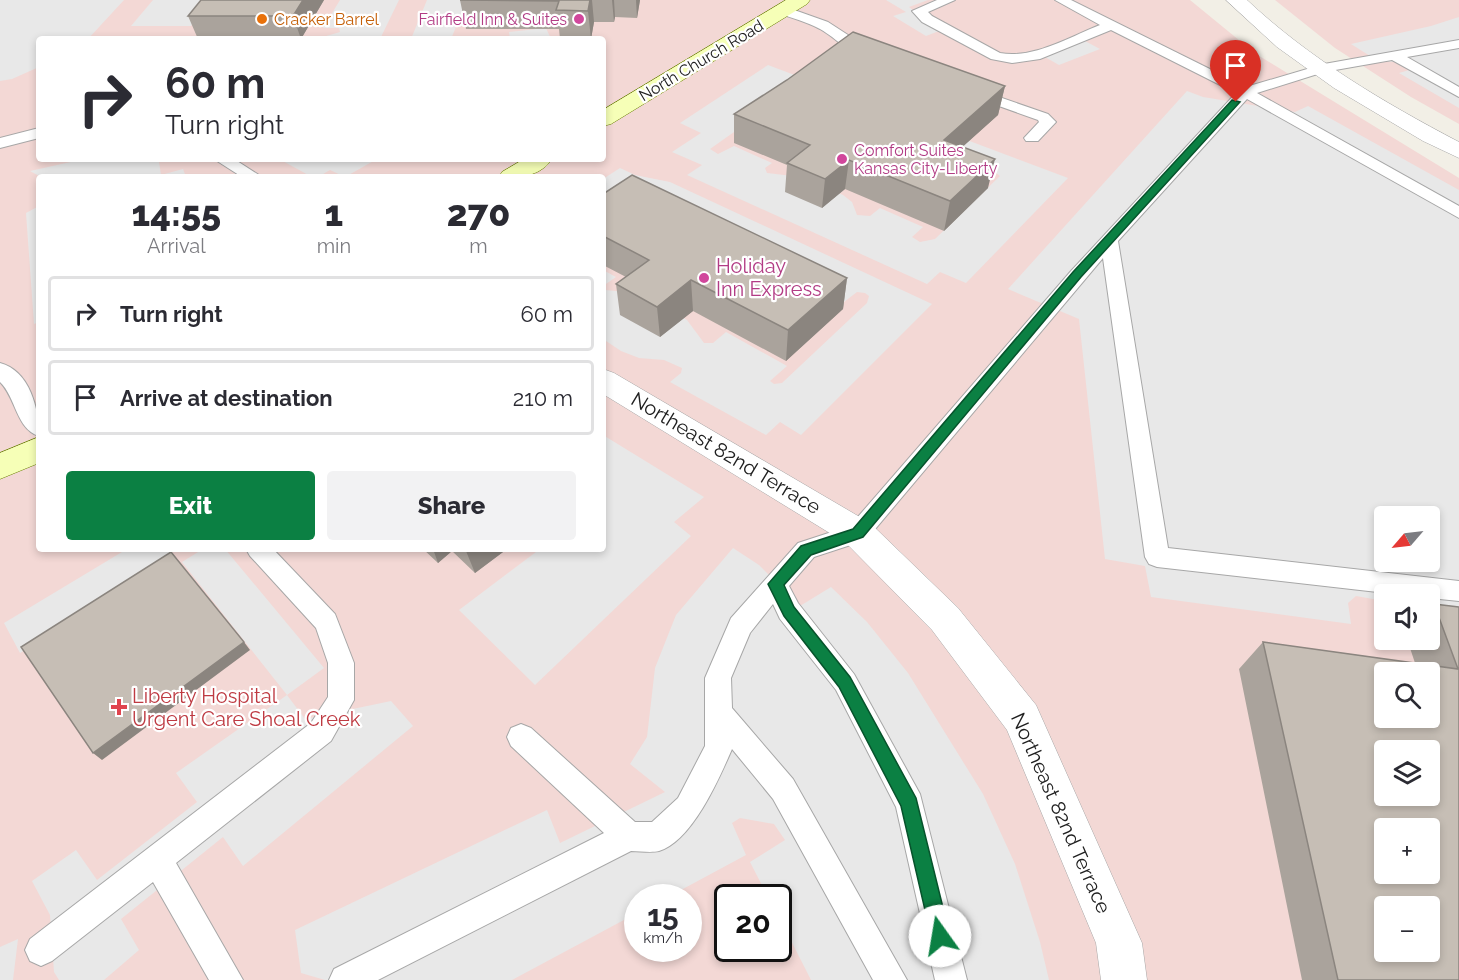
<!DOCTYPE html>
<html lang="en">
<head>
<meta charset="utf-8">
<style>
  :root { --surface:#fff; --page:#f2f2f3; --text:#2b2b33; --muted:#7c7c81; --line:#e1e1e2; --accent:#0b8043 }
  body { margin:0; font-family:Raleway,sans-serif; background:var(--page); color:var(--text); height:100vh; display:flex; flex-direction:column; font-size:22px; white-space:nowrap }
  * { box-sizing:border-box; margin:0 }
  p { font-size:20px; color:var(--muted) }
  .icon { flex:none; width:33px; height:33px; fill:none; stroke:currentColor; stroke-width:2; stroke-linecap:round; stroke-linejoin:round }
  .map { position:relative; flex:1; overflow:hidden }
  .details { position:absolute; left:36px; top:174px; width:570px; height:378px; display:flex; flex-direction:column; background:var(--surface); border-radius:6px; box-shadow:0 3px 9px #0003 }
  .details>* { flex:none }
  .banner { position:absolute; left:36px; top:36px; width:570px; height:126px; border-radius:6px; box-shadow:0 3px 9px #0003; background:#fff; color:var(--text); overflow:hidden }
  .needle { width:39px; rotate:242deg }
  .buttons { position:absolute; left:1374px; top:506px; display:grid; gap:12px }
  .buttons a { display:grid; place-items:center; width:66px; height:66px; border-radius:6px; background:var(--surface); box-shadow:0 3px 9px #0003; font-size:30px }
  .speed { position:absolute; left:624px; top:884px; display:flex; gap:12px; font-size:30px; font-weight:700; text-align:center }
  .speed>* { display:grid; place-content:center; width:78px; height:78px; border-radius:50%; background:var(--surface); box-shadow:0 3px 9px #0003; line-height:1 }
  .speed small { font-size:15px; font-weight:400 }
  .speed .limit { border:3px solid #111; border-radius:9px; background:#fff; color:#111 }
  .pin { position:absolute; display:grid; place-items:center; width:51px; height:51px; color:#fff; margin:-62px -26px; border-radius:50% 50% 50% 0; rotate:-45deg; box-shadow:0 0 6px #0007 }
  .pin .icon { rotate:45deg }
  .me { position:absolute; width:66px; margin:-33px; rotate:347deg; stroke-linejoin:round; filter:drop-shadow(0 0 4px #0008) }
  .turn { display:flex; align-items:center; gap:21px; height:126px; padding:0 30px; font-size:27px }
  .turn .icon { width:78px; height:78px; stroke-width:2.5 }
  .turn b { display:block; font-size:42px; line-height:51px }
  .eta { display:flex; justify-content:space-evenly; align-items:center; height:102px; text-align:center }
  .eta b { font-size:36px; font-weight:800; line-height:42px }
  .cta { display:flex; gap:12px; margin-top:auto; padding:12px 30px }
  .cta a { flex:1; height:69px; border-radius:6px; background:var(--accent); color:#fff; font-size:24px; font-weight:800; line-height:69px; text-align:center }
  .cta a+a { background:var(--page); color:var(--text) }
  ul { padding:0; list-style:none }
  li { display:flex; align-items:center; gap:18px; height:75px; margin:0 12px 9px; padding:0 18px; border:3px solid var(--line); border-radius:6px }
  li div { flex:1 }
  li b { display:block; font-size:22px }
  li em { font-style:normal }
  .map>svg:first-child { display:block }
  .commercial { fill:#f3d8d5; fill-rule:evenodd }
  .parking { fill:#e8e8e8; fill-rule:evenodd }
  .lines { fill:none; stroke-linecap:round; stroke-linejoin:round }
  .service-casing { stroke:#a7a7a7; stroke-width:2 }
  .minor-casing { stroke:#a7a7a7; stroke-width:1 }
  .tertiary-casing { stroke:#a7a7a7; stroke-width:1 }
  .secondary-casing { stroke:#677f00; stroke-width:1 }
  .service { fill:#fff; fill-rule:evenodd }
  .minor { fill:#fff; fill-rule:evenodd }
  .tertiary { fill:#fff; fill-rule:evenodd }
  .secondary { fill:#f6ffb7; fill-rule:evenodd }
  .wall { fill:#aaa39c }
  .shaded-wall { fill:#8b857f }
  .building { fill:#c6beb5; stroke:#8b857f; stroke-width:1.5; fill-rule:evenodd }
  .route { fill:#0b8043; stroke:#07532c; stroke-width:1.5 }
  .food-dot { fill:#e8710a; stroke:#fff; stroke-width:2 }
  .hotel-dot { fill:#d1479c; stroke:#fff; stroke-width:2 }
  .health-dot { fill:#e0444e; stroke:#fff; stroke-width:2 }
  .labels { text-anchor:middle; stroke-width:4.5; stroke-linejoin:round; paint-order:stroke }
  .far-food-label { font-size:16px; fill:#c56008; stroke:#fff; text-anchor:start }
  .far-hotel-label { font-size:16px; fill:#b23c85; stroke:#fff; text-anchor:end }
  .far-street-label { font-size:16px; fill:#202020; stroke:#fff }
  .hotel-label { font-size:20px; fill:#b23c85; stroke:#fff; text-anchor:start }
  .street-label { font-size:20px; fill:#202020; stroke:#fff }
  .health-label { font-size:20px; fill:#be3a42; stroke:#fff; text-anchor:start }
</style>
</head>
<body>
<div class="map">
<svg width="1459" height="980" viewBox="0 0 1459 980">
  <rect width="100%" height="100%" fill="#f2efe6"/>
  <!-- commercial -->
  <path class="commercial" d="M0,0h1190l66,54 203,124v802h-1459zM39,39h564v120h-564zM39,177h564v372h-564zM1384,516h46v45h-46zM1384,594h46v45h-46zM1384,672h46v45h-46zM1384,750h46v45h-46zM1384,828h46v45h-46zM638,897h50v51h-50zM728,897h50v51h-50zM1384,906h46v45h-46z
    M1275,0h184v124l-48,-27 -76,-49z"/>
  <!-- parking -->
  <path class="parking" d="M0,0h124l-36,39h-49v28l-27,12 -12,2z
    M153,0h57l-19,26h-60z
    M340,0h59l-19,39h-64l24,-7 -1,-4h-16z
    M427,0h40l-16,39h-40z
    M886,0h42l-19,7 30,24 -13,5 -33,-20 13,-4z
    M1459,17v91l-60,-35 10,-3 -6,-5 -7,-3 -18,-1 -27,-17 80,-18z
    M546,28l5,11h-41l-1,-7z
    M1085,41l15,8 -41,16 -14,-8z
    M768,65l300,113 -102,105 -26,-11 -13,12 -240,-109 15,-10 -30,-13 29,-19 -21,-10zM785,96l209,75 6,5 -65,63 -15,3 -8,-5 11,-10 -43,-19 -10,8 -13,-1 -5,-13 -9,-7 -42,-18 -34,-4 -2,-5 7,-5 -38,-17 -16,8 -8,-5z
    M1187,91l16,6 92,15 13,-6 151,84v422l-29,-5v-13h-46v7l-28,-5 -8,7 3,21 -200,-27 -6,-31 -40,-7 -26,-240 -71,-30zM1384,516h46v45h-46z
    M84,159h71l4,3 2,13 22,-6 3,8h-145l-11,-6z
    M279,159h98l-32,18 -15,-7 -12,7h-6z
    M620,168l15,7 35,7 262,122 -131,131 -21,-13 -14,13 -96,-53 11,-9 1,-5 -18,-8 -25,-2 -18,-7 -18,-12v-69l13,7 -13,9 2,4 33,3 49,27 17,23h9l13,-11 61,34 -17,15 4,3 8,-1 85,-80 2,-7 -4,-3 -8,-1 -13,10 -95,-46 -146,-37v-40z
    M39,206v116l-5,2 -8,-111z
    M603,435l101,62 -30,25 17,14 -156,149 -76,-75 81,-61h63z
    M733,548l26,17 41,41 31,-19 36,35 41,51 75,121 32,70 25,78 9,38h-238l-32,-63 -1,-20h-10l-18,-35 35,-22 -11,-16 -34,-6 -8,5 14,32 -78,42h-30l-1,16 -125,67h-187l-24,-7 -6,-43 252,-120 13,33 105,-51 -35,-28 17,-27 8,-69 21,-53z
    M127,549h41l8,8 -156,96 -16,-30z
    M203,549h22l99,119 -37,27 18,24 86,-18 22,25 -170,140 -20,-29 -102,82 18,31 -35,30h-45l-5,-8 -4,-57 -18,-34 44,-31 21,30 100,-78 -21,-29 111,-78 -105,-133z
    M18,939l-5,41h-13v-33z"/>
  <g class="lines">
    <!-- service casing -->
    <g class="service-casing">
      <path id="service" d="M937,0h18l-27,12 4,4 68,37c34,6 69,-16 100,-28l-45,-25h16l175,87 78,-23 135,-24v8l-52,9 52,30v10l-67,-37 -68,12 -67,21 202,113v12l-212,-119 -129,142 50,307 291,33v20l-29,-3v-4h-35l-238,-27 -8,-3 -4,-7 -42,-299 -237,282 -52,17 -25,29 9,17 56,71 66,120 47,186h-32l-39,-173 -60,-117 -56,-71 -7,-15 -23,29 -19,45 1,30 61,71 114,201h-34l-100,-181 -41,-50c-13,30 -40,92 -73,102 -8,2 -19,0 -28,0l-253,129h-49l5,-11 270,-136 -93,-87 -4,-9 4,-9 10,-4 10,4 104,94h17l26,-24 27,-52v-68l26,-60 67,-75 52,-17 221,-255 165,-178 -125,-63 -71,29 -28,4 -21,-4 -69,-37 -10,-11z
        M783,6l45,16 20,13 6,8 22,11 -7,4c-23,-6 -30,-18 -49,-29 -13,-7 -28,-11 -42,-16l-2,-3z
        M973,88l75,26 8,8 -18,19h-12l-2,-3 15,-16 -1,-2 -70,-25 -2,-3 2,-3z
        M39,128v10l-39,10v-10z
        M214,159h20l28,18h-20z
        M0,363c30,8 39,46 39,73 -23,-7 -23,-39 -39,-54z
        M246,549h27l62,65 19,49v37l-23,41 -155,122 67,117h-34l-56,-98 -101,79 -11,5 -11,-5 -5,-11 5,-11 281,-216 17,-26v-34l-12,-35 -66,-72z"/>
    </g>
    <!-- minor casing -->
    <g class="minor-casing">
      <path id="minor" d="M1226,0h21c63,59 136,102 212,142v16l-36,-17 -89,-53 -57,-41z"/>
    </g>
    <!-- tertiary casing -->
    <g class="tertiary-casing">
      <path id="tertiary" d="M603,369l11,4 256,150 88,85 78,97 106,238 5,37h-46l-5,-37 -89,-213 -75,-100 -86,-87 -243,-149z"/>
    </g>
    <!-- secondary casing -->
    <g class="secondary-casing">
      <path id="secondary" d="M786,0h24l-3,4 -196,120 -8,2v-16z
        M524,159h28c-13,19 -33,18 -53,18l3,-5z
        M39,437v26l-39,16v-26z"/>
    </g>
    <!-- service -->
    <use href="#service" class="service"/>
    <!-- minor -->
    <use href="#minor" class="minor"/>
    <!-- tertiary -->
    <use href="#tertiary" class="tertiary"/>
    <!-- secondary -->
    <use href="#secondary" class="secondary"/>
  </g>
  <!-- wall -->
  <path class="wall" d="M324,0l-23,39h-103l-10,-23z
    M460,0h180l-3,18 -22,-1 -1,5h-20l-3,17h-31l-1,-10h-93z
    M1005,86l-7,29 -36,32 26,41 -44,43 -99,-42 -23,19 -37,-16 2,-27 -53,-22v-29z
    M603,194l244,84 -4,31 -57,52 -93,-50 -33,26 -40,-22 -4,-31 10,-7 -23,-12z
    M423,549h84l-32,24 -23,-22 -14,12z
    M1434,604l25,3v373h-157l-63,-311 24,-27 152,21 -8,-24h23v-32z"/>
  <!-- shaded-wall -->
  <path class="shaded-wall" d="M303,0h21l-23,39 -8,-23z
    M590,0h2l2,22 -3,17 -3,-28z
    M612,0h2l1,17 -1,5z
    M636,0h4l-3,18z
    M1005,86l-7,29 -60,54 6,-29z
    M995,159l-7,29 -44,43 6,-30z
    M849,160l-4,29 -23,19 3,-29z
    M847,278l-4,31 -57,52 2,-31z
    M691,280l2,31 -33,26 -3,-30z
    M433,549h18l1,2 -14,12z
    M469,549h38l-32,24 -9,-22z
    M244,642l6,8 -148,110 -9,-7z"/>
  <!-- building -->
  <path class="building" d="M201,0h102l-10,16h-105z
    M460,0h130l-2,11 -32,-1 3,-9z
    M853,32l152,54 -61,54 51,19 -45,42 -101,-41 -24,19 -38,-16 23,-18 -76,-31 53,-34z
    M632,175l215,103 -59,52 -97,-50 -34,27 -41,-23 33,-24 -46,-24v-42z
    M171,552l73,90 -151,111 -72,-106z
    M1434,604l25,3v373h-121l-75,-338 195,27zM1384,672h46v45h-46zM1384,750h46v45h-46zM1384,828h46v45h-46zM1384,906h46v45h-46z"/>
  <!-- route -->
  <path class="route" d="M1232,100l8,2 -159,175 -218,260 -52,18 -27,30 10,22 56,70 66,121 34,138 -3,7 -7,2 -6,-2 -3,-7 -30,-130 -62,-119 -55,-71 -16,-32 33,-38 52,-17 220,-257z"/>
  <!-- markers -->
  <circle class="food-dot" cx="262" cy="19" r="6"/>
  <g class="hotel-dot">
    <circle cx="579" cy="19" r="6"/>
    <circle cx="842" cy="159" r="6"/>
    <circle cx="704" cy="278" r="6"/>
  </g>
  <path class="health-dot" d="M116 698h6v6h6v6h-6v6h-6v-6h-6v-6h6z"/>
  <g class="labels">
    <!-- far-food labels -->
    <g class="far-food-label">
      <text x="274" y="25">Cracker Barrel</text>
    </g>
    <!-- far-hotel labels -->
    <g class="far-hotel-label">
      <text x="567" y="25">Fairfield Inn &amp; Suites</text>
      <text x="854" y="156" text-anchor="start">Comfort Suites<tspan x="854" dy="18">Kansas City-Liberty</tspan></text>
    </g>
    <!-- far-street labels -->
    <g class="far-street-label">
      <text transform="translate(701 60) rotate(-31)" y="6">North Church Road</text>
    </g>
    <!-- hotel labels -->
    <g class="hotel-label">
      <text x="716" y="273">Holiday<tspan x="716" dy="23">Inn Express</tspan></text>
    </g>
    <!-- street labels -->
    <g class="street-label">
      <text transform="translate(726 453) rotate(31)" y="7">Northeast 82nd Terrace</text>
      <text transform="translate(1061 813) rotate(66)" y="7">Northeast 82nd Terrace</text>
    </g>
    <!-- health labels -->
    <g class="health-label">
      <text x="132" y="703">Liberty Hospital<tspan x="132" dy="23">Urgent Care Shoal Creek</tspan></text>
    </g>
  </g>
</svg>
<div class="buttons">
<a><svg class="needle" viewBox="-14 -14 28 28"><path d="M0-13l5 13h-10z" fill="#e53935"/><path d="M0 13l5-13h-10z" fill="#7c7c81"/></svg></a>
<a><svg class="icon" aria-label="sound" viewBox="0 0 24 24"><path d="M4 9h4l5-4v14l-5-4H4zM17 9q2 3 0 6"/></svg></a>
<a><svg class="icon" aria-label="search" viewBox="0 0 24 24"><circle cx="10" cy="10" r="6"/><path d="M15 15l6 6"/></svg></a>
<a><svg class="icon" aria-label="layers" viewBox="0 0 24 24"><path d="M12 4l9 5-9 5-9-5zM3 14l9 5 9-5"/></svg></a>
<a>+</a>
<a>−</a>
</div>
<div class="speed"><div>15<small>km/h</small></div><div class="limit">20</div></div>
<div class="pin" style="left:1236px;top:102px;background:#d93025"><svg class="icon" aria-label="arrive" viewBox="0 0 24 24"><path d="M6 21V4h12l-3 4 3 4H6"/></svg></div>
<svg class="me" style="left:940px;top:936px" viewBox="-20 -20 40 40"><circle r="19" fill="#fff"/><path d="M0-13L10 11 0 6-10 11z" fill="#0b8043"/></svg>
<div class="banner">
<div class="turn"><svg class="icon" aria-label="right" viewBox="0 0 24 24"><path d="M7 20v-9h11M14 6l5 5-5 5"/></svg><div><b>60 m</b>Turn right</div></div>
</div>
<section class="details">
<div class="eta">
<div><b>14:55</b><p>Arrival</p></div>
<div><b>1</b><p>min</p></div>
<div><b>270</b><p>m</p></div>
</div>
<ul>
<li><svg class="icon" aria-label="right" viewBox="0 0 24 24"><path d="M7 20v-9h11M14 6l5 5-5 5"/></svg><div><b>Turn right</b></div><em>60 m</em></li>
<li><svg class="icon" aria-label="arrive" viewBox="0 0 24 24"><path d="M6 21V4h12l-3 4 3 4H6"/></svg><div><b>Arrive at destination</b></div><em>210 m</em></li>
</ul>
<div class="cta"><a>Exit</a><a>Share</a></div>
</section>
</div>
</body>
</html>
